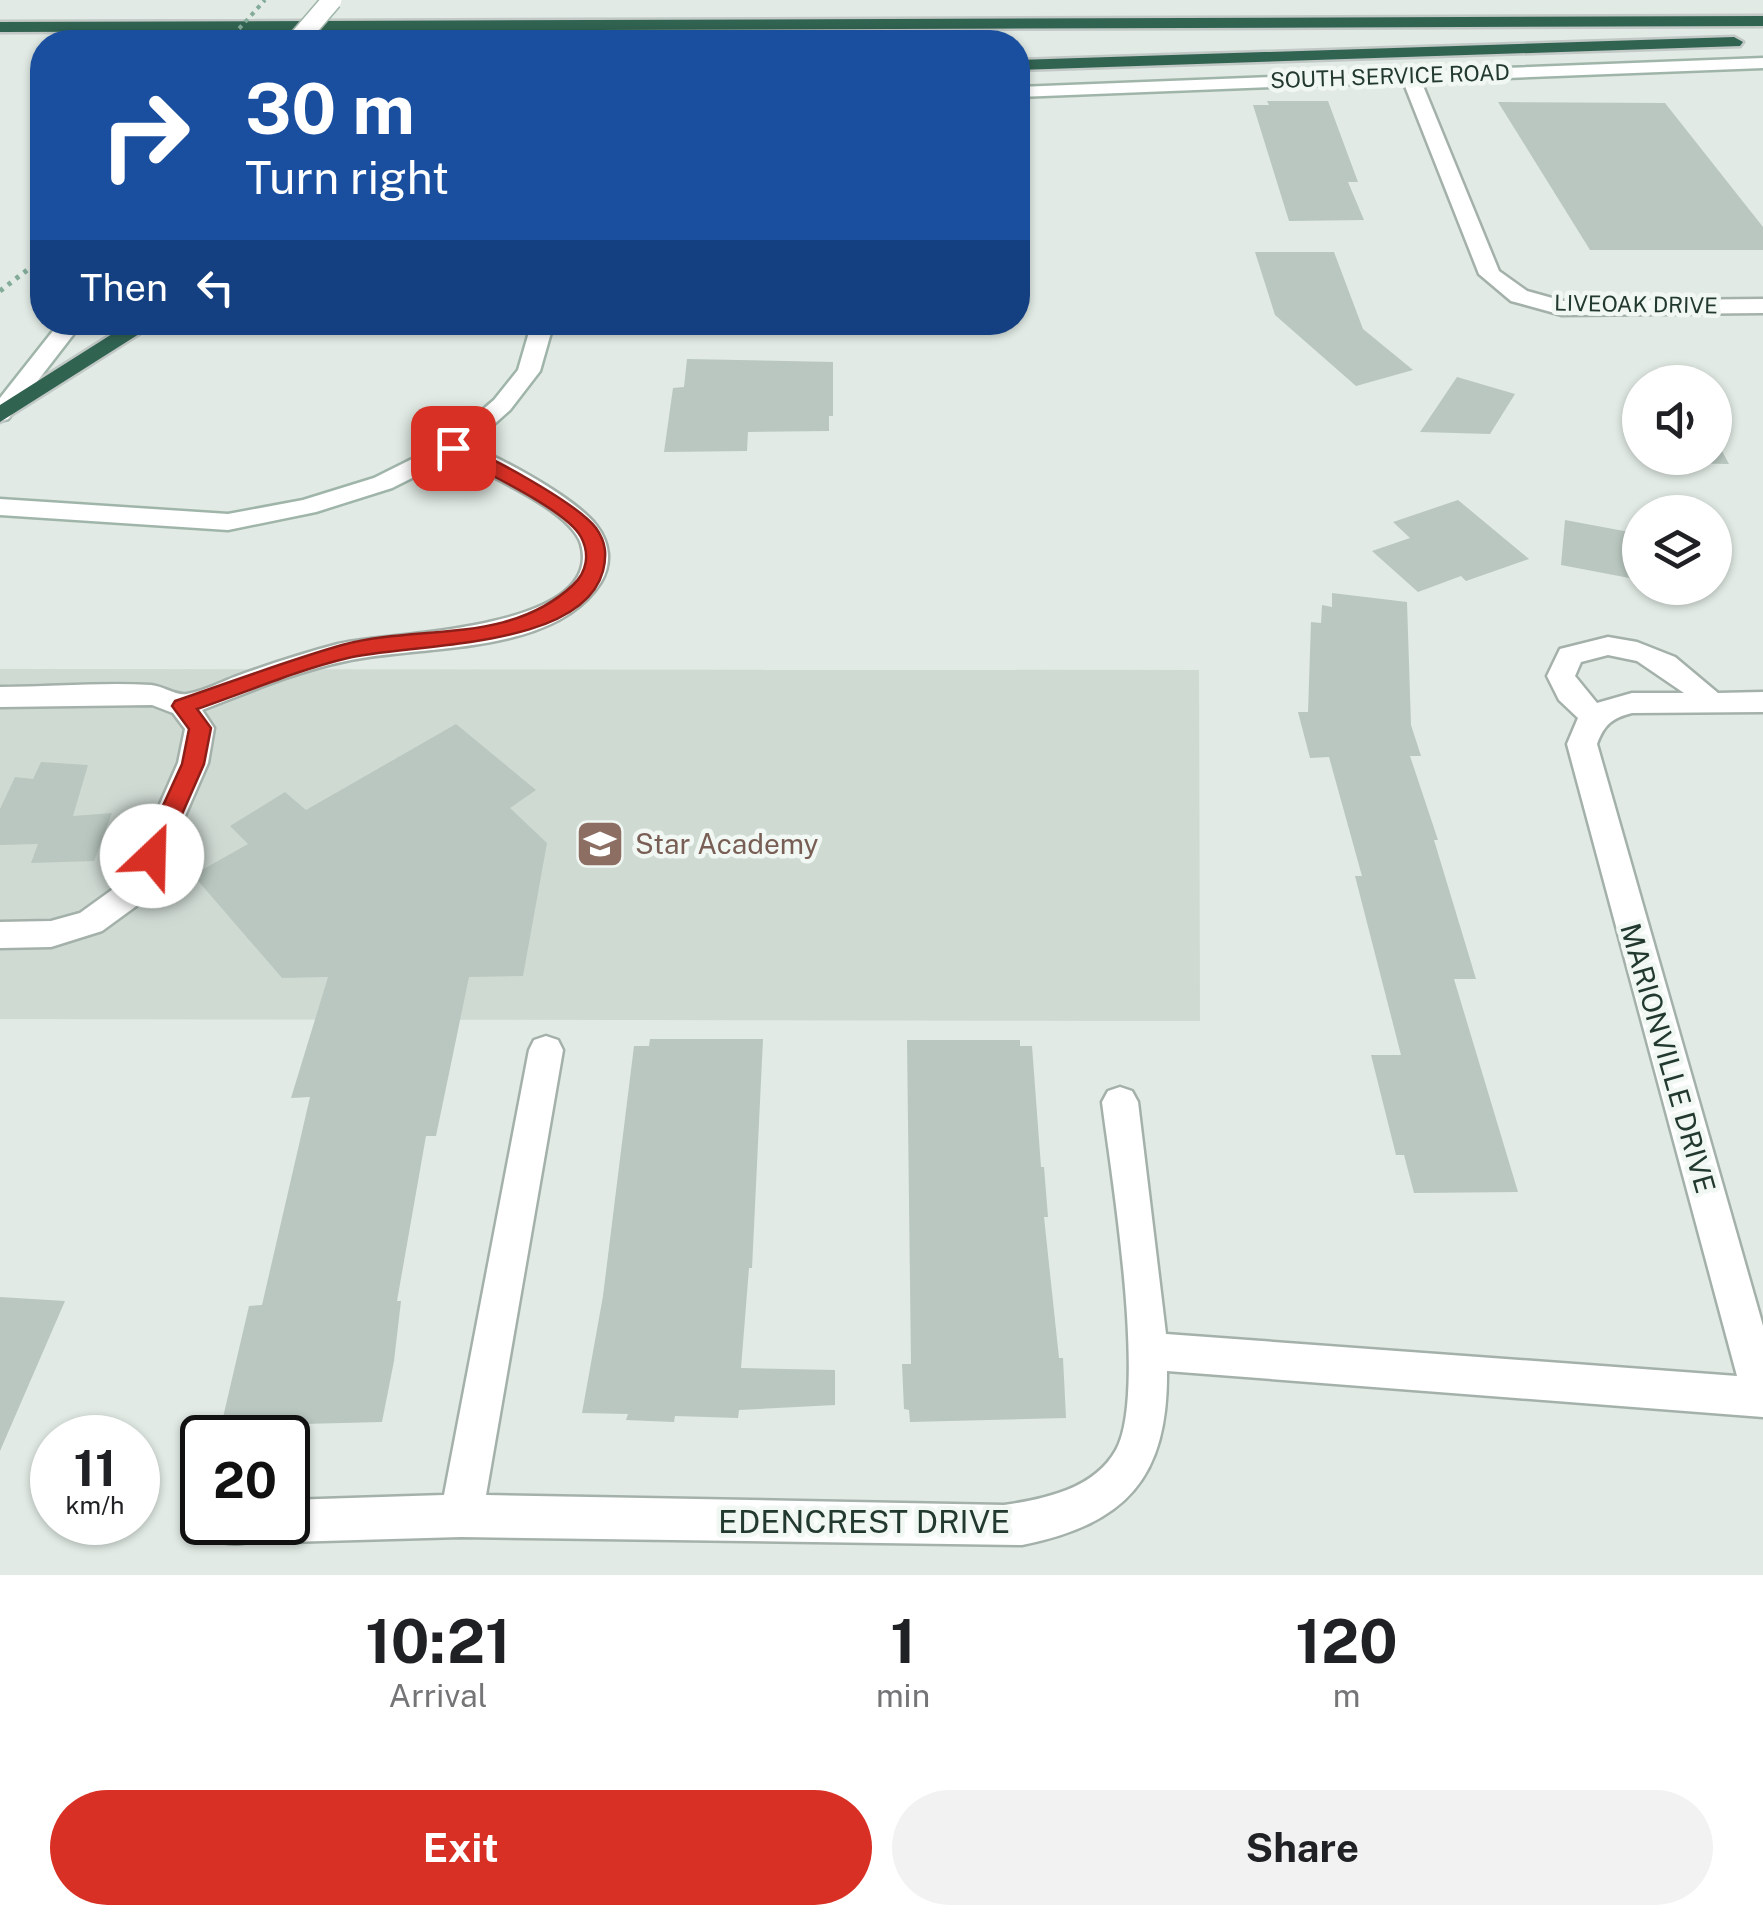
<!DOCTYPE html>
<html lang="en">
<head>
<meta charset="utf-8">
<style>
  :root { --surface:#fff; --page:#f2f2f2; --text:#202124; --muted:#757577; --accent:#d93025 }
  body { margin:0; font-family:"Public Sans",sans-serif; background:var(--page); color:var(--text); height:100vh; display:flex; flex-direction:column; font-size:38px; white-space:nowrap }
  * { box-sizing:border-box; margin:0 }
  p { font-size:32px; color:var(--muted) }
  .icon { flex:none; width:55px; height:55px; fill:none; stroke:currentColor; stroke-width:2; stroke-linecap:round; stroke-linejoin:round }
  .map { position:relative; height:1575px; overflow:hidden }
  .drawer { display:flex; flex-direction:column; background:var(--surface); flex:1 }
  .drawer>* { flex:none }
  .top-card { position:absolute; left:30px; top:30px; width:1000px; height:305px; border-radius:40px; box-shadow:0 2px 8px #0004; background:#1a4fa0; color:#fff; overflow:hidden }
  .buttons { position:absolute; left:1622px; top:365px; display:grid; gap:20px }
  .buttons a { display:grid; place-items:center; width:110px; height:110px; border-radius:50%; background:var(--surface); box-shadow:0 2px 8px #0004; font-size:50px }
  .speed { position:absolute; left:30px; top:1415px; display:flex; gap:20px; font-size:50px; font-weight:700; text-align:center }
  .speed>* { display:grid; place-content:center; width:130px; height:130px; border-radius:50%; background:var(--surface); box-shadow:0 2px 8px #0004; line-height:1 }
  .speed small { font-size:25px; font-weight:400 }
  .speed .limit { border:5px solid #111; border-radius:15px; background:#fff; color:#111 }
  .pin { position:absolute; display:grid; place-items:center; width:85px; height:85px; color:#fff; margin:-42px; border-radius:20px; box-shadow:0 5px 15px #0006 }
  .me { position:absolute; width:110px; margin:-55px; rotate:24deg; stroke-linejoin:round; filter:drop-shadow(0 0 8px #0008) }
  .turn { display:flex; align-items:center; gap:35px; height:210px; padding:0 50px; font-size:45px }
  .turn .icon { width:130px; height:130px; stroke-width:2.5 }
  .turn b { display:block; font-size:70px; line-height:85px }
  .then { display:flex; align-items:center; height:95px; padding:0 50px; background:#0003; gap:20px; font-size:38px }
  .eta { display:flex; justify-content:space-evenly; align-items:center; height:170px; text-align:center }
  .eta b { font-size:60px; font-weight:700; line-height:70px }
  .action { display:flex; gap:20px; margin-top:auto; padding:20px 50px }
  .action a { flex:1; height:115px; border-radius:60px; background:var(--accent); color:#fff; font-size:40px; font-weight:700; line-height:115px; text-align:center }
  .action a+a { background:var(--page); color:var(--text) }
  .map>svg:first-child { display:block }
  .built { fill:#cfdad3 }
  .building { fill:#b9c7c0 }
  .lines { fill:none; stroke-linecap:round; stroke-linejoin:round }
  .service-casing { stroke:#a4b1aa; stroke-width:5 }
  .minor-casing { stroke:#a4b1aa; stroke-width:5 }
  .secondary-casing { stroke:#a0b5aa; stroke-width:5 }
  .motorway-casing { stroke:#c1c8c5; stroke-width:5 }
  .path-far1 { stroke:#83ab99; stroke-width:4; stroke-dasharray:4 5; stroke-linecap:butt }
  .path { stroke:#83ab99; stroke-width:5; stroke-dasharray:4 6; stroke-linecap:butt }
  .service { fill:#fff; fill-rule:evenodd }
  .minor { fill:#fff; fill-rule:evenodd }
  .secondary { fill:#fff; fill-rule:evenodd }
  .motorway { fill:#316351; fill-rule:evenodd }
  .secondary-bridge-casing { stroke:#a0b5aa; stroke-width:22; stroke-linecap:butt }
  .path-bridge { stroke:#83ab99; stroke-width:4; stroke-dasharray:4 5; stroke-linecap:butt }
  .secondary-bridge { stroke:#fff; stroke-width:19 }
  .route { fill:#d93025; stroke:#8d1f18; stroke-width:2.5 }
  .labels { text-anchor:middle; stroke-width:9; stroke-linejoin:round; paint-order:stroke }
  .far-street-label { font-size:22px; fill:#22392f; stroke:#f1f7f3 }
  .education-label { font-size:28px; fill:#785e54; stroke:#f1f7f3; text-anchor:start }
  .street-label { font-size:28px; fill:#22392f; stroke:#f1f7f3 }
  .near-street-label { font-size:32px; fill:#22392f; stroke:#f1f7f3 }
</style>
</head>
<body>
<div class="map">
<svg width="1763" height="1575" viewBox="0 0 1763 1575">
  <rect width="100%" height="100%" fill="#e1eae4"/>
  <!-- built -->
  <path class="built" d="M0,669l1199,1 1,351 -1200,-2z"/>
  <!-- building -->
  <path class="building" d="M1267,101h61l30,81h-10l16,38 -75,1 -36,-116h16z
    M1498,102l167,1 98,124v23h-173z
    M1255,252h79l29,77 50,41 -57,16 -81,-71z
    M687,359l146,3v54h-4v15l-81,1 -1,19 -83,1 9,-64 11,-1z
    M1457,377l58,17 -25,40 -70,-2z
    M1715,438l14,26 -61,-1 -3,-5h50z
    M1458,500l71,59 -63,22 -5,-5 -43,16 -46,-41 38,-13 -17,-16z
    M1565,520l75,14v46l-79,-15z
    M1332,593l75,9 4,123 10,31h-11l28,84h-4l42,139h-22l64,213 -104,1 -10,-38h-8l-25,-100h30l-46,-179h7l-33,-119 -19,1 -12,-46h10l3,-90 10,1 1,-18 10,2z
    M456,724l80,66 -26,18 37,35 -24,133 -54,1 -33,159h-10l-29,165h4l-7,60 -12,61 -161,4 28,-120 13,-1 48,-208 -19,1 37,-121 -46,1 -89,-103 55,-31 -18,-18 55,-34 21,18z
    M41,762l47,3 -15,51 39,-3 -18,48 -63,2 7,-19 -38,1v-36l15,-32 18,2z
    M650,1039h113l-11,229h-3l-8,100 94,2v35l-96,5 -1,8 -63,-2 -1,6 -48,-2 2,-6 -46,-1 21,-117 31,-250h15z
    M907,1040h113v6h12l9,121h3l4,50h-4l15,141h4l3,60 -156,4 -1,-12 -5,-1 -2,-45h9z
    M0,1297l65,4 -65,150z"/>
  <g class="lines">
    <!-- service casing -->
    <g class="service-casing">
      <path id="service" d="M453,441c35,8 121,56 143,84 14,18 16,38 5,57 -47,75 -180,62 -255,79 -49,10 -97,31 -144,49l12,18 -6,35 -58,133 -48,35 -51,16 -51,1v-26l51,-1 29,-8 47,-34 51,-116 7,-34 -12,-16 -21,-8 -152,2v-20c50,0 102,-5 151,-2 12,1 25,11 36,9 17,-3 34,-12 50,-18 33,-12 67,-23 101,-32 48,-12 268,-12 243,-100 -11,-36 -104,-74 -137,-91l-3,-5z"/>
    </g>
    <!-- minor casing -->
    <g class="minor-casing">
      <path id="minor" d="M1410,71l9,5 80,195 28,20 36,10 200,-2v14l-201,2 -51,-14 -32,-27 -78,-198z
        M1608,637l29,5 38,15 43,36 45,-1v20l-131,1c-20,5 -28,12 -35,31l166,582v91l-596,-46c1,107 -41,153 -145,174l-561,-8 -173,5 -15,-6 -5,-12 -5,13c-19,8 -35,9 -54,1l-6,-16h85v-22l156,-5 85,-445 5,-10 12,-4 12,4 5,10 -77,445 518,10c41,-6 90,-16 112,-55 32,-57 -5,-277 -14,-348l6,-11 12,-4 12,4 6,11 28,232 571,42 -170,-632 11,-26 -19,-18 -12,-24 13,-27zM1608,655l29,6 47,32h-52l-35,10 -22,-27 6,-14z"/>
    </g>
    <!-- secondary casing -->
    <g class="secondary-casing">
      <path id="secondary" d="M1763,58v10l-745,29v-10z
        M60,322h23l-75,97 -8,2v-23z
        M532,322h22l-14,49 -30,39 -48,43 -70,35 -76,24 -88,18 -228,-15v-16l228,15 75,-14 71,-22 70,-35 50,-43 24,-30z"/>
    </g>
    <!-- motorway casing -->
    <g class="motorway-casing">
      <path id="motorway" d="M1763,16v10l-1763,6v-10z
        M1734,37l9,5 -3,4 -722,24v-10z
        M131,322h27l-158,100v-17z"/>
    </g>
    <!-- path-far1 -->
    <path class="path-far1" d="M32,267l10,-8"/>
    <!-- path -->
    <path class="path" d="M0,291l35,-27"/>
    <!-- service -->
    <use href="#service" class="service"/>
    <!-- minor -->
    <use href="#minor" class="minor"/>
    <!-- secondary -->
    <use href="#secondary" class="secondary"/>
    <!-- motorway -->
    <use href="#motorway" class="motorway"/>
    <!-- secondary-bridge casing -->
    <g class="secondary-bridge-casing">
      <path id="secondary-bridge" d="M296,42l36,-42"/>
    </g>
    <!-- path-bridge -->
    <path class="path-bridge" d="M227,42l38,-42"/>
    <!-- secondary-bridge -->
    <use href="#secondary-bridge" class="secondary-bridge"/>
  </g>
  <!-- route -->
  <path class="route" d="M453,443c30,8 125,61 143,85 10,14 11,27 7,43 -21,79 -192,72 -255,87 -51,12 -101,34 -151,51l14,19 -7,36 -43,98h-17l-4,-6 42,-92 7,-35 -17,-23 3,-5c56,-19 111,-40 167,-56 78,-21 167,0 231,-60 14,-13 17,-31 8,-48 -15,-28 -103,-68 -134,-85l-3,-4z"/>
  <!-- icons -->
  <defs>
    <g id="school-square" transform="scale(2.5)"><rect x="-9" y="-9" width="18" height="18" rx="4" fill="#8d6e63" stroke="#f1f7f3"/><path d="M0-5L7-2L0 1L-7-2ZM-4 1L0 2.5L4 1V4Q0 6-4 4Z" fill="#fff"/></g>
  </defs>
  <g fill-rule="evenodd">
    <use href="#school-square" x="600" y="844"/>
  </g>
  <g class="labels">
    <!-- far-street labels -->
    <g class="far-street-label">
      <text transform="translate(1390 76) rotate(-2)" y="8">SOUTH SERVICE ROAD</text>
      <text transform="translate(1636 304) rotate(1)" y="8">LIVEOAK DRIVE</text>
    </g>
    <!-- education labels -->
    <g class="education-label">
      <text x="635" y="854">Star Academy</text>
    </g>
    <!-- street labels -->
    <g class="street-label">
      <text transform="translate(1668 1058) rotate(74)" y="10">MARIONVILLE DRIVE</text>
    </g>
    <!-- near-street labels -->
    <g class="near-street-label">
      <text x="864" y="1533">EDENCREST DRIVE</text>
    </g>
  </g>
</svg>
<div class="buttons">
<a><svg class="icon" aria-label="sound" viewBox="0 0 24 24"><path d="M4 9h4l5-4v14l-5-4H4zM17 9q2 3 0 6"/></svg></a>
<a><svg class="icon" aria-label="layers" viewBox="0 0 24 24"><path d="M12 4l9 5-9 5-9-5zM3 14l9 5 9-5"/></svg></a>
</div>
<div class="speed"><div>11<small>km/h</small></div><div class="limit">20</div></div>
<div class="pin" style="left:453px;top:448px;background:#d93025"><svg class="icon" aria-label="arrive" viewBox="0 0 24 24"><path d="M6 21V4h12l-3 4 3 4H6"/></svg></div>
<svg class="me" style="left:152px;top:856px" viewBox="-20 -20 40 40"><circle r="19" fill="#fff"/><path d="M0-13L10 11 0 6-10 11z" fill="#d93025"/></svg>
<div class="top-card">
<div class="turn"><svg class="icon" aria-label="right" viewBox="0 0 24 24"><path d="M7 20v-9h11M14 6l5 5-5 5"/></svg><div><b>30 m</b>Turn right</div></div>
<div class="then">Then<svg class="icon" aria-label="left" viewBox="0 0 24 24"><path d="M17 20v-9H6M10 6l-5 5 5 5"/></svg></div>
</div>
</div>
<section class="drawer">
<div class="eta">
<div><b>10:21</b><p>Arrival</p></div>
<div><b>1</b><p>min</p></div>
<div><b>120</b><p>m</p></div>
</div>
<div class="action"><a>Exit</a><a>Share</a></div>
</section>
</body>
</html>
